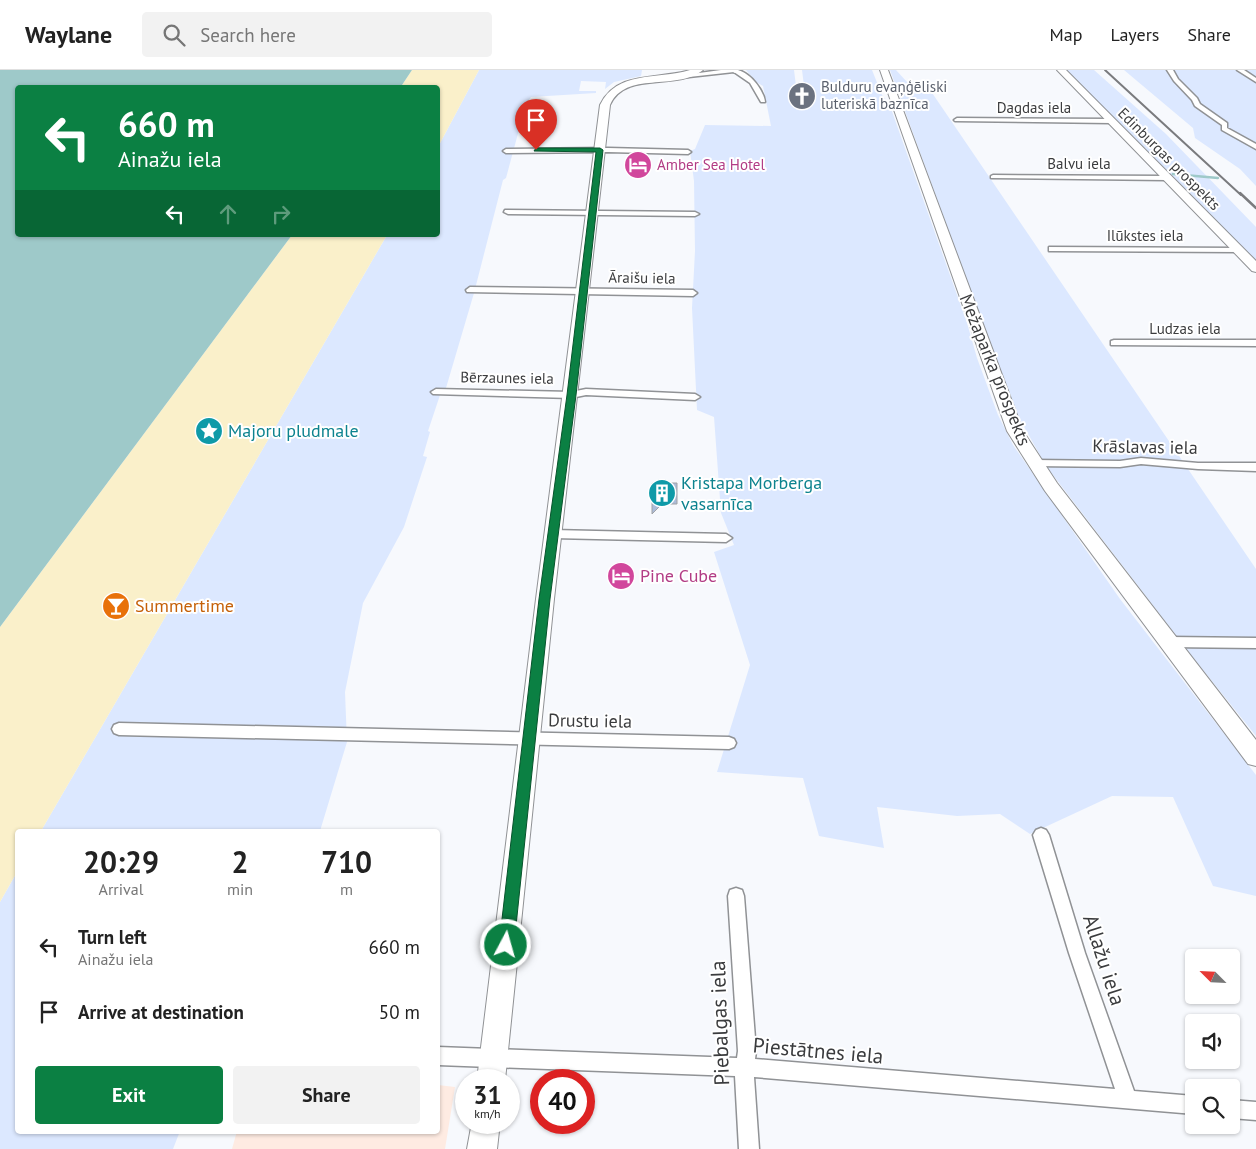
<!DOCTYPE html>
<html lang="en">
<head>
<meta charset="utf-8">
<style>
  :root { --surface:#fff; --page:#f2f2f2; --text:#222; --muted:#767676; --line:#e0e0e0; --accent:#0b8043 }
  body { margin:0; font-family:"PT Sans",sans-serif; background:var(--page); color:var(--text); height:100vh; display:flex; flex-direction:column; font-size:19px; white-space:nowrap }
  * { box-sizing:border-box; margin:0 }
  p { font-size:16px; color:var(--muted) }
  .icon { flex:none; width:28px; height:28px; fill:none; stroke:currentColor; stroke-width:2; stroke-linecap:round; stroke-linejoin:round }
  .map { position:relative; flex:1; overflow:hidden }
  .details { position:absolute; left:15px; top:759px; width:425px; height:305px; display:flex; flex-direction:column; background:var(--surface); border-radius:5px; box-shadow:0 1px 4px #0004 }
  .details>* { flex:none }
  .hud { position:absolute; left:15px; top:15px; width:425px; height:152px; border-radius:5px; box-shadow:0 1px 4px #0004; background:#0b8043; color:#fff; overflow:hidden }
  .needle { width:32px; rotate:294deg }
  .fabs { position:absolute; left:1185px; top:879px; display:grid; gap:10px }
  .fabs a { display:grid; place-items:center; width:55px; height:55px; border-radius:5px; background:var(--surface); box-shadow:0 1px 4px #0004; font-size:25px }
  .speed { position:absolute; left:455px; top:999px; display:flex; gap:10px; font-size:25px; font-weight:700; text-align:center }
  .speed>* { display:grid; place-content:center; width:65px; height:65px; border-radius:50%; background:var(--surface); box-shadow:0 1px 4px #0004; line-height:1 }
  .speed small { font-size:12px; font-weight:400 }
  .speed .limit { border:8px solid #d22; background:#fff; color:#111 }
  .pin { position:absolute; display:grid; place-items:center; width:42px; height:42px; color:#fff; margin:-51px -21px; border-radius:50% 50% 50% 0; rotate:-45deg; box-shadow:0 0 5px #0007 }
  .pin .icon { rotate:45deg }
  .me { position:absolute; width:55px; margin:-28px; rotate:6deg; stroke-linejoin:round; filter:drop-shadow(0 0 4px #0008) }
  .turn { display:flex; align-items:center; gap:18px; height:105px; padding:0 20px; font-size:22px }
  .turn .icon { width:65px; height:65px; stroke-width:2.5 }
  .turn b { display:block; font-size:35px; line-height:42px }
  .lanes { display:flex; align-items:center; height:48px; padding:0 20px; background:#0003; justify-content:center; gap:25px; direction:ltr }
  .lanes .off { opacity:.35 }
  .eta { display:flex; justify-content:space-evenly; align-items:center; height:85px; text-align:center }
  .eta b { font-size:30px; font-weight:700; line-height:35px }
  .action { display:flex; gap:10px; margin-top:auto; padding:10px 20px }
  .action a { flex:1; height:58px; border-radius:5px; background:var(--accent); color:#fff; font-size:20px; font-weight:700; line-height:58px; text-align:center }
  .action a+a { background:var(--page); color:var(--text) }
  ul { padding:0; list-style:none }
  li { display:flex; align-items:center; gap:15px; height:65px; padding:0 20px }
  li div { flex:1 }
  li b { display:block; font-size:19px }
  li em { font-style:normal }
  header { display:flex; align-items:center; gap:30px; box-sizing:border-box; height:70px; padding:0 25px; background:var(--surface); border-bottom:1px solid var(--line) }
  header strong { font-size:24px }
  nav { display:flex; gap:28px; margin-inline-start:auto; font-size:18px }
  .search { width:350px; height:45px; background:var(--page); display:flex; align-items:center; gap:12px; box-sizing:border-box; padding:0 18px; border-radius:5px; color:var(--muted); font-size:19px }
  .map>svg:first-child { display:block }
  .education { fill:#feebe2 }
  .green { fill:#dce8ff }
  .sand { fill:#faf0ca }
  .water { fill:#9ec9c9 }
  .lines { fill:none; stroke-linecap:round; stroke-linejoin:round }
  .stream { stroke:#9ec9c9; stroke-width:2.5 }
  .building { fill:#acbcd9; stroke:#a0a2a5 }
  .street-casing { stroke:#909295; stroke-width:3 }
  .secondary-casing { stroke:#909295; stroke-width:2 }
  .street { fill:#fff; fill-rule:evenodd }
  .secondary { fill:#fff; fill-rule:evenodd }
  .rail-far1 { stroke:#7a7b7e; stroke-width:2 }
  .rail { stroke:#7a7b7e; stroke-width:2.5 }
  .route { fill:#0b8043; stroke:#07532c }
  .labels { text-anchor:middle; stroke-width:4; stroke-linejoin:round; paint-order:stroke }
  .far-worship-label { font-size:15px; fill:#5b616d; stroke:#fff; text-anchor:start }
  .far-street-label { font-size:15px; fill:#3b3c3e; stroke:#fff }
  .far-hotel-label { font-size:15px; fill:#b23c85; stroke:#fff; text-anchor:start }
  .street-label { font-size:18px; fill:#3b3c3e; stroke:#fff }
  .culture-label { font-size:18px; fill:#0d838f; stroke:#fff; text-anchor:start }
  .hotel-label { font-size:18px; fill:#b23c85; stroke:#fff; text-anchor:start }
  .food-label { font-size:18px; fill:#c56008; stroke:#fff; text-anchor:start }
  .near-street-label { font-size:21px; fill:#3b3c3e; stroke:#fff }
</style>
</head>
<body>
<header>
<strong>Waylane</strong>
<div class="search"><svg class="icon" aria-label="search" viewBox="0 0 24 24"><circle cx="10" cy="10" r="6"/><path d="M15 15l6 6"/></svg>Search here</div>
<nav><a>Map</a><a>Layers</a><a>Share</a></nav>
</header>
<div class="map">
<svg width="1256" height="1079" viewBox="0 0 1256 1079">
  <rect width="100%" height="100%" fill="#f7f9fd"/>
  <!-- education -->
  <path class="education" d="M438,1015l17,2 -10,62h-213l5,-18h201z"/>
  <!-- green -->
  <path class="green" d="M479,0h163l-1,6 -27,6 -9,7 1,-7 -25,-1 -2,10h17v2l-65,4 -5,7 -20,74 -3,2 -29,113 -28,95 -6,7 -12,36 2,1 -7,24 4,1 -23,70 -41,76 -18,89 2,50 -27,89h-279l346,-596h51v-88z
    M746,0h48l2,16h8l-2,-16h70l10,25 7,8 78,220 10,35 21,57 15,30 107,154 136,176v121l-43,-10 -40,-89 -61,-1 -82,38 -30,-20 -43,2 -80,-9 7,41 -65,-12 -16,-58 -86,-6 33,-107 -36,-113 20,-7 -13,-32 -7,-96 -17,-7 -5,-102 3,-57 -1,-70 -4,-30 5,-2 10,-24 66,1 -8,-40 -7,-4z
    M890,0h6l11,12 17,-1 332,488v167l-61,-76 -149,-194 -34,-61z
    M1065,0h29l72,64 90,93v36z
    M1124,0h132v116l-16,-17 -45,-31 -2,-10z
    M17,802l1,259h162l-7,18h-173v-247z"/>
  <!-- sand -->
  <path class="sand" d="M412,0h67l-41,77v-59h-38z
    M292,165h95l-346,596h-23l-1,41 -17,30v-275z"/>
  <!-- water -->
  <path class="water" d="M0,0h412l-12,18h-382v147h274l-292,392z"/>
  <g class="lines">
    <!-- stream -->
    <path class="stream" d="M1173,104l45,4"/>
  </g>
  <!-- building -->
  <path class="building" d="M652,413h25v21h-15l-10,10z"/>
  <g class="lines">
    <!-- street casing -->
    <g class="street-casing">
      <path id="street" d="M721,0c5,0 11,0 16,0 13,2 27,21 28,32h-4l-11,-19 -16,-11 -54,6 -3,-2z
        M1167,0h6l5,9 19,19 3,6 27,19v5l29,16v5l-34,-19v-5l-27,-19 -3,-6 -18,-19z
        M1237,0h7l12,8v4z
        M957,48l154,1 3,2 -3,2 -156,-2 -1,-1z
        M608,78l80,2 3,2 -3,2 -80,-2 -102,1 -3,-2 3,-2z
        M993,105l173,1 4,2 -4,2 -175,-2v-2z
        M505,140l190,2 4,2 -4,2 -187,-2 -4,-2z
        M1049,177l189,1 4,2 -4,2 -186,-1h-3z
        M470,217l223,3 4,3 -4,3 -226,-4 -1,-2z
        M1114,270h142v6l-145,-1v-4z
        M436,319l135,3 15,-3 109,5 5,3 -5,3 -109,-5 -15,3 -138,-4 -2,-2z
        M1141,388l57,5h58v8l-58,-2 -57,-5 -21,3 -86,-1 -5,-3 5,-3 86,1z
        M553,460l173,4 6,4 -6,4 -173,-4 -6,-4z
        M1169,567l87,1v10l-87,-1 -5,-1 -1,-4 1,-4z
        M119,653l610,14 5,2 2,4 -2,4 -5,2 -610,-14 -5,-2 -2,-4 2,-4z
        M1041,758l5,2 3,5 36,118 49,138 60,5v18l-440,-37 5,72h-20l-4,-73 -297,-11v-18l299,11 1,-7 -10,-155 2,-6 6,-2 6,2 2,6 12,155 -1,8 360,30 -46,-136 -36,-118 3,-5z
        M1231,1030l25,2v18l-25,-2z"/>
    </g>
    <!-- secondary casing -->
    <g class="secondary-casing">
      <path id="secondary" d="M690,0h13c-28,22 -77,0 -93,35l-56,494 -49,481h-28l59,-481 64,-494c17,-35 56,-25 90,-35z
        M729,0h10l-4,3z
        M880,0h8l135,361 34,52 199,257v26l-8,-2 -203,-273 -38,-60z
        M1057,0h9l190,191v11l-4,-1z
        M472,1052h28l-3,27h-30z"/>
    </g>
    <!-- street -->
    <use href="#street" class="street"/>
    <!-- secondary -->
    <use href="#secondary" class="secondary"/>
    <!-- rail-far1 -->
    <path class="rail-far1" d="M1105,0l136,125"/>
    <!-- rail -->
    <path class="rail" d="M1240,123l16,15"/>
  </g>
  <!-- route -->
  <path class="route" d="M536,78h64l3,2 -27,245 -26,204 -36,346 -2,5 -6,2 -5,-2 -2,-5 40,-346 28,-204 29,-243 -62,-1z"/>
  <!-- icons -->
  <defs>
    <g id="church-disc" transform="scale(1.4375)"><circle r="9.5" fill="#6b7280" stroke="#fff"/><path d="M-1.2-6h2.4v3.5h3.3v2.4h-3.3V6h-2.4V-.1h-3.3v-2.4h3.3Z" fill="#fff"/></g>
    <g id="hotel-disc" transform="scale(1.4375)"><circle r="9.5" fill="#d1479c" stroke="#fff"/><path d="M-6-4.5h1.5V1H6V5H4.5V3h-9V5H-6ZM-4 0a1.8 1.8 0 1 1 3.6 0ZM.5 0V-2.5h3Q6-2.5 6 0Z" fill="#fff"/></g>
    <g id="sight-disc" transform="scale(1.4375)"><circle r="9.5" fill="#0f9aa8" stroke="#fff"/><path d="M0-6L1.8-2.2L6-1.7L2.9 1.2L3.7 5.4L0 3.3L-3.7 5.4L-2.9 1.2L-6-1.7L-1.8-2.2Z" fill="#fff"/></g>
    <g id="building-disc" transform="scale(1.4375)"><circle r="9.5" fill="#0f9aa8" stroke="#fff"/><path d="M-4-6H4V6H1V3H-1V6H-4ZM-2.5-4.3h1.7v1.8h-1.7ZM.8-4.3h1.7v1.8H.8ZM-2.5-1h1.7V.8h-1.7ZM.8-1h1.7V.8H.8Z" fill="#fff"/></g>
    <g id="bar-disc" transform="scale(1.4375)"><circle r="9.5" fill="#e8710a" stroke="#fff"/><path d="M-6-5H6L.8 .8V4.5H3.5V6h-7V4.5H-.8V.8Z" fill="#fff"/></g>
  </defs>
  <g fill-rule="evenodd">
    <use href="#church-disc" x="802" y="26"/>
    <use href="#hotel-disc" x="638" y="95"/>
    <use href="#sight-disc" x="209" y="361"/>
    <use href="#building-disc" x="662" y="423"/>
    <use href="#hotel-disc" x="621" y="506"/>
    <use href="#bar-disc" x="116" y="536"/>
  </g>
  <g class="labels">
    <!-- far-worship labels -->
    <g class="far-worship-label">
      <text x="821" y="22">Bulduru evaņģēliski<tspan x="821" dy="17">luteriskā baznīca</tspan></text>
    </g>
    <!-- far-street labels -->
    <g class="far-street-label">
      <text x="1034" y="43">Dagdas iela</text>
      <text transform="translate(1169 89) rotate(45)" y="5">Edinburgas prospekts</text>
      <text x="1079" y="99">Balvu iela</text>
      <text x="1145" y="171">Ilūkstes iela</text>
      <text transform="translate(642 208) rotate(1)" y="5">Āraišu iela</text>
      <text x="1185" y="264">Ludzas iela</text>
      <text transform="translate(507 308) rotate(1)" y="5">Bērzaunes iela</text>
    </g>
    <!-- far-hotel labels -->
    <g class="far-hotel-label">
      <text x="657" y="100">Amber Sea Hotel</text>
    </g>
    <!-- street labels -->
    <g class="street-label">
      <text transform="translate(995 300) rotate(68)" y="6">Mežaparka prospekts</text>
      <text transform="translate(1145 377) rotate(1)" y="6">Krāslavas iela</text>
      <text transform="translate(590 651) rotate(1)" y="6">Drustu iela</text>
    </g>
    <!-- culture labels -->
    <g class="culture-label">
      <text x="228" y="367">Majoru pludmale</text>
      <text x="681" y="419">Kristapa Morberga<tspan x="681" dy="21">vasarnīca</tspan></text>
    </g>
    <!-- hotel labels -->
    <g class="hotel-label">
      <text x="640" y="512">Pine Cube</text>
    </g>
    <!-- food labels -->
    <g class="food-label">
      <text x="135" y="542">Summertime</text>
    </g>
    <!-- near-street labels -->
    <g class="near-street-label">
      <text transform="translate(1104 890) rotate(72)" y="7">Allažu iela</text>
      <text transform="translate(720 953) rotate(-92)" y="7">Piebalgas iela</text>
      <text transform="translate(818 981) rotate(5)" y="7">Piestātnes iela</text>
    </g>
  </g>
</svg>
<div class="fabs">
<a><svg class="needle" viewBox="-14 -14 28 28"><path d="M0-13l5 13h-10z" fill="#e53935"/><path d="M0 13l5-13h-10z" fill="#767676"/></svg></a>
<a><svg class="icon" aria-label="sound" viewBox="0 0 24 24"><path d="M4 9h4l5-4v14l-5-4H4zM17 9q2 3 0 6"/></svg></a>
<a><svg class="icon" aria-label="search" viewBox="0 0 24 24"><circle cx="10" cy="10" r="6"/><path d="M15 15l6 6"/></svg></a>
</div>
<div class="speed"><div>31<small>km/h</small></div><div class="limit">40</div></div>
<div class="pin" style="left:536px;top:80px;background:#d93025"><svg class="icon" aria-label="arrive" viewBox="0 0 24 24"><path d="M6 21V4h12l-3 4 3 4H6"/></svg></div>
<svg class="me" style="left:506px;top:875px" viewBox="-20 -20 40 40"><circle r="17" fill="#0b8043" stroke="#fff" stroke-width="3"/><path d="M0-11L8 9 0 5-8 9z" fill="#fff"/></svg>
<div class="hud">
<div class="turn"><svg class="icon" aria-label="left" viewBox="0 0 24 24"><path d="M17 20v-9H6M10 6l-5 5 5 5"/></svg><div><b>660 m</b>Ainažu iela</div></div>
<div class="lanes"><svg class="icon" aria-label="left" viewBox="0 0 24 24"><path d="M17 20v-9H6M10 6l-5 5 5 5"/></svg><svg class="icon off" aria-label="ahead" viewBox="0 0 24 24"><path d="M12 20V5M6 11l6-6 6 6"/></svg><svg class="icon off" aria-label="right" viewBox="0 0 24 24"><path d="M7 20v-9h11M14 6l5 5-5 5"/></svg></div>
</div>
<section class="details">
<div class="eta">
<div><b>20:29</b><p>Arrival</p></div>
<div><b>2</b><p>min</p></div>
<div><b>710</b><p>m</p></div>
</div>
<ul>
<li><svg class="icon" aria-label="left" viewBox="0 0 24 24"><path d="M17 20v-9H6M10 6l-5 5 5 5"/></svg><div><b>Turn left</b><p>Ainažu iela</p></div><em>660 m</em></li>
<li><svg class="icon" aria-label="arrive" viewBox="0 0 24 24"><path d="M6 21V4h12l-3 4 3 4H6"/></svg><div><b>Arrive at destination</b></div><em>50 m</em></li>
</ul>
<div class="action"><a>Exit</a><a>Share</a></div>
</section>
</div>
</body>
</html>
